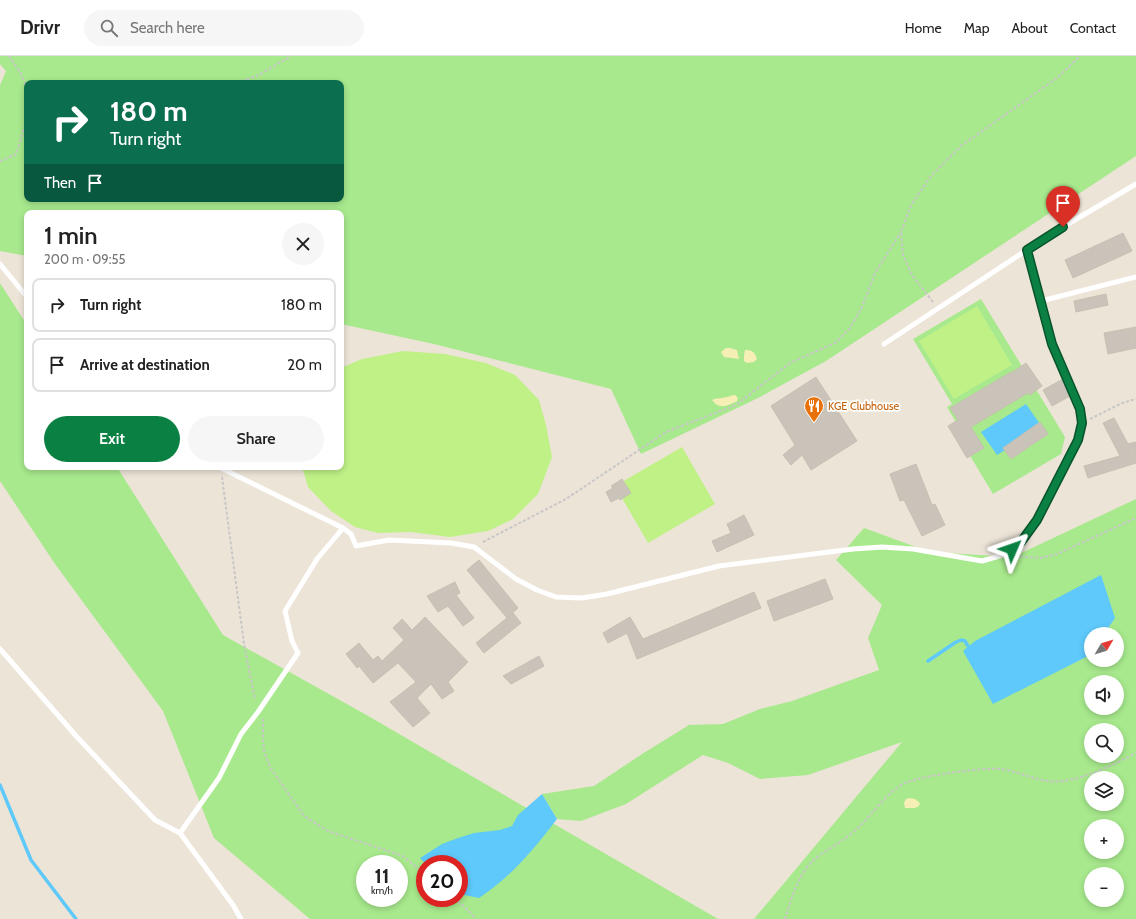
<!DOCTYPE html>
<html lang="en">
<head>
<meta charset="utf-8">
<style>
  :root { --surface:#fff; --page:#f6f6f6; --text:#222; --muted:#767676; --line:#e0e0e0; --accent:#0b8043 }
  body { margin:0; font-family:Cabin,sans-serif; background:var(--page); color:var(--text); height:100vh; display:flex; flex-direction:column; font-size:15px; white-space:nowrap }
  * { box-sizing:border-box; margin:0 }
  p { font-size:13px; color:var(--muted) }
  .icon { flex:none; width:22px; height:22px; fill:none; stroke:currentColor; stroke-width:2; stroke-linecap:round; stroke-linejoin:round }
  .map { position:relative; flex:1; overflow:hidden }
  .drawer { position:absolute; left:24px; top:154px; width:320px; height:260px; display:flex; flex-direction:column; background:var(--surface); border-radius:8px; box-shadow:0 2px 6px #0003 }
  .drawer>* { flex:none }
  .hud { position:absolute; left:24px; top:24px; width:320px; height:122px; border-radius:8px; box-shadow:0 2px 6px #0003; background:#0b6e4f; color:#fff; overflow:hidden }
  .needle { width:26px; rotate:52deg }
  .buttons { position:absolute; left:1084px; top:571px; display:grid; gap:8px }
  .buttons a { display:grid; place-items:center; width:40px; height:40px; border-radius:50%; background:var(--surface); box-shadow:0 2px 6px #0003; font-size:20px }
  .speed { position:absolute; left:356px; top:799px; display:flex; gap:8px; font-size:20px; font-weight:700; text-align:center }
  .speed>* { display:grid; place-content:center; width:52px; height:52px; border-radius:50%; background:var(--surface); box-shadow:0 2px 6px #0003; line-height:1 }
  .speed small { font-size:10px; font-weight:400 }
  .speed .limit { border:6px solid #d22; background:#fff; color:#111 }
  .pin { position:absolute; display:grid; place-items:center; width:34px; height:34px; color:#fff; margin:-41px -17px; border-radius:50% 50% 50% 0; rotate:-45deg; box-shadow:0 0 4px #0007 }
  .pin .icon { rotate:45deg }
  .me { position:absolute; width:44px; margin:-22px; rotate:47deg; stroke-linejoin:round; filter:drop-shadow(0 0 3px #0008) }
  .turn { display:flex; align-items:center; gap:14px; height:84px; padding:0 20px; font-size:18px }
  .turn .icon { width:52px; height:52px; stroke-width:2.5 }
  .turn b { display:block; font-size:28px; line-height:34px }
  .then { display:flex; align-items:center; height:38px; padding:0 20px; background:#0003; gap:8px; font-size:15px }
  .round { display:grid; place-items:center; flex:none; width:42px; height:42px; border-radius:21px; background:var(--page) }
  .headline { display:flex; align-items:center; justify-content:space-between; height:68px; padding:0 20px }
  h1 { font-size:24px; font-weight:600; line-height:30px }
  .button { display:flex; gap:8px; margin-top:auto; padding:8px 20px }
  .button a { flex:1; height:46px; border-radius:24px; background:var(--accent); color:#fff; font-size:16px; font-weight:600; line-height:46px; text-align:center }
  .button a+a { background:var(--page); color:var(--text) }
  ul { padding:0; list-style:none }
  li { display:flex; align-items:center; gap:12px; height:54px; margin:0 8px 6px; padding:0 12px; border:2px solid var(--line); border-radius:8px }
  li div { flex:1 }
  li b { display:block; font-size:15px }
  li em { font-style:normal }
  header { display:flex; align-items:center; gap:24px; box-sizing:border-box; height:56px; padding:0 20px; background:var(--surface); border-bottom:1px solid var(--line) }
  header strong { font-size:19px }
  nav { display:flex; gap:22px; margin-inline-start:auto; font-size:14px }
  .search { width:280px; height:36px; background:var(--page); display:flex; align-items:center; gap:10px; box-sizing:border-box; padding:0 14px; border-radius:22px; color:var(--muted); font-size:15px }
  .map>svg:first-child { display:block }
  .green { fill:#a8e98d; fill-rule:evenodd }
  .sand { fill:#f5eeb5 }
  .pitch { fill:#bff187 }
  .water { fill:#5ec9fa }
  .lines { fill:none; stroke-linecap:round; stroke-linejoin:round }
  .stream { stroke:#5ec9fa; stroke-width:3.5 }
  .building { fill:#c9c3ba; stroke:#c7c0b1 }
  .path { stroke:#c7c7c7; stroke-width:2; stroke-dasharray:3 2; stroke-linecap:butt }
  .service { stroke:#fff; stroke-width:5 }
  .route-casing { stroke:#07532c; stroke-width:10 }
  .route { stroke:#0b8043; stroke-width:7 }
  .labels { text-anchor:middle; stroke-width:3.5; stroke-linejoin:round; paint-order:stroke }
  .food-label { font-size:11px; fill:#c56008; stroke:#fff; text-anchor:start }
</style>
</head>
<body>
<header>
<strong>Drivr</strong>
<div class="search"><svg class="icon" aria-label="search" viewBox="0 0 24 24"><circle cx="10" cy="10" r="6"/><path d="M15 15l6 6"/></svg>Search here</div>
<nav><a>Home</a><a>Map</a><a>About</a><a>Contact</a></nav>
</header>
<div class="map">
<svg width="1136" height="863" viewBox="0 0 1136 863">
  <rect width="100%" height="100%" fill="#ece4d7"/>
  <!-- green -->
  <path class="green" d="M0,0h1136v100l-310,205 -68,37 -117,56 -30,-65 -177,-45 -93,-20v-111h-314v43l-27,-5v-166l6,-14 -6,-7zM27,27h314v116h-314z
    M0,227l27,42v142h90l106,168 140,78 355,206h-408l-96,-81 -51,-127 -108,-147 -55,-83zM365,808h34v34h-34zM425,808h34v34h-34z
    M981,243l84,138 -4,17 -68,40 -36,-60 4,-3 -14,-24 5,-3 -39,-65z
    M1136,443v420h-382l148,-177 -94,33 -48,4 -32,-16 -25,-8 -77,49 -45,17 -24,-2 -15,-25 52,-8 48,-32 47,-29 34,-1 37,-15 32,-8 87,-31 -11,-32 14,-33 -46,-45 28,-32 66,24 83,5zM1091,578h26v26h-26zM1091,626h26v26h-26zM1091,674h26v26h-26zM1091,722h26v26h-26zM1091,770h26v26h-26zM1091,818h26v26h-26z"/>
  <!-- sand -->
  <path class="sand" d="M726,292h4l7,2 2,9 -15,-2 -3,-5z
    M745,294c7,0 10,2 12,9l-3,3 -7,1 -3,-2v-6z
    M733,339h2l3,3 -1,3c-9,5 -18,9 -25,-1 6,-3 13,-1 21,-5z
    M909,742l6,1 5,4 -1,3 -4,2h-10l-1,-5 2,-4z"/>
  <!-- pitch -->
  <path class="pitch" d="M977,250l35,59 -58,34 -35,-58z
    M403,295l42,3 41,9 29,12 24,25 7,25 6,32 -14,37 -25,25 -25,12 -38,6 -39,-5 -33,1 -23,-6 -24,-16 -23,-24 -6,-20h39v-99l21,-9z
    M682,391l33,57 -67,39 -33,-57z"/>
  <!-- water -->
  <path class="water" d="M1026,348l16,23 -45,28 -16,-23z
    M1101,519l14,43 -11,16h-13v17l-3,5 -95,48 -30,-53 12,-10z
    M542,738l15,25c-22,29 -47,59 -78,79l-15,-3 -5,-4v-27h-33l-6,-6 22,-14 16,-6 16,-5 26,-3 12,-4 6,-11z"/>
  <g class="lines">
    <!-- stream -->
    <path class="stream" d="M928,605l28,-19 5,-2 4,1 3,5
      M0,729l31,75 45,59"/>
  </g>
  <!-- building -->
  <path class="building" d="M1123,177l9,18 -59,27 -8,-18z
    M1106,238l2,11 -32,7 -2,-11z
    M1136,271v21l-28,6 -4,-21z
    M1026,307l16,23 -12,9 -2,-2 -57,34 13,21 -17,10 -19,-32 10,-6 -8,-12 61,-36v1z
    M816,321l41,64 -46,29 -9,-15 -11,10 -8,-10 12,-10 -24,-39z
    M1063,323l7,17 -18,10 -9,-16z
    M1114,362l14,26 8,-2v21l-48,15 -4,-12 36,-10 -17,-33z
    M1040,366l8,12 -37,25 -8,-11z
    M916,408l16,41 3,-1 10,21 -23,11 -18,-36 -4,1 -10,-27z
    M622,423l9,14 -11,7 -1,-2 -8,4 -5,-10 7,-4 -2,-2z
    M744,459l10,20 -37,17 -5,-11 19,-8 -4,-9z
    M479,504l39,48 -11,10 -40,-48z
    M825,523l8,20 -59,22 -7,-20z
    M455,526l5,11 -4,2 18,23 -11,8 -15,-20 -10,6 -11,-16z
    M754,536l7,16 -124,51 -10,-26 -19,10 -5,-10 27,-16 13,22z
    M513,557l8,10 -37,30 -8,-10z
    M425,561l43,45 -20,20 6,9 -12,8 -11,-15 -14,14 13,15 -17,14 -23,-25 26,-20 -18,-19 -25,20 -14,-17 -2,2 -11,-14 13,-11 14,17 5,-4 4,5 22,-21 -11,-12 9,-9 10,11z
    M539,600l5,10 -33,18 -8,-8z"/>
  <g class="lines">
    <!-- path -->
    <path class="path" d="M9,0l11,16 7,16
      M237,27l22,-8 32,-19
      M0,105l16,-7 11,-35
      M933,246l-21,-27 -9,-20 -2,-23 10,-27 20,-29 30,-30 96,-68 23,-22
      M1090,363l32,-16 14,-4
      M222,421l22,167 11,56
      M483,486l83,-43 100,-67 70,-27 54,-42 45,-20 15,-15 12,-21 13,-34 26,-41
      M1015,500l26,2 16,-4 79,-36
      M263,663v18l1,14 6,16 34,49 24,15 75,25 22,18
      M454,842l17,15 5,6
      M785,863c7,-22 13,-46 31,-61 12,-9 26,-16 37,-26 18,-14 30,-37 50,-48 15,-8 81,-17 98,-15 21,3 40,15 62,12 21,-2 54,-18 73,-28"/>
    <!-- service -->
    <path class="service" d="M0,208l27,33
      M1041,245l95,-24
      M884,288l167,-110 85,-50
      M219,411l124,61 8,6 5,12 33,-6 62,3 23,4 42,32 21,11 19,7 26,1 25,-4 112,-28 134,-17 29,-2 31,2 69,12 21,-6 18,-13 16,-22 41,-79 4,-18 -2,-14 -28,-65 -25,-94
      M0,593l77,88 78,83 25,13 53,72 8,14
      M180,777l39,-55 22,-44 17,-22 40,-59 -6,-12 -7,-30 32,-52 26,-31"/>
  </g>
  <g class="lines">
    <!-- route casing -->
    <g class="route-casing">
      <path id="route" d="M1012,493l9,-7 16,-22 41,-80 4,-17 -2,-14 -28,-65 -25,-94 36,-23"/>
    </g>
    <!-- route -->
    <use href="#route" class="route"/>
  </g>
  <!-- icons -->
  <defs>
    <g id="restaurant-pin" transform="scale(1)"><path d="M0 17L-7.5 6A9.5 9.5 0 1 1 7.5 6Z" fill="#e8710a" stroke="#fff"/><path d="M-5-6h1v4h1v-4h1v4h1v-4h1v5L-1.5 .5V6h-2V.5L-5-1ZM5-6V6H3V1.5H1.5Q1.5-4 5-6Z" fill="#fff"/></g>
  </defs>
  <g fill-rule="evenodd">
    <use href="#restaurant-pin" x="814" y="350"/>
  </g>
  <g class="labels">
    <!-- food labels -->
    <g class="food-label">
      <text x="828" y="354">KGE Clubhouse</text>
    </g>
  </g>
</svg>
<div class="buttons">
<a><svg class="needle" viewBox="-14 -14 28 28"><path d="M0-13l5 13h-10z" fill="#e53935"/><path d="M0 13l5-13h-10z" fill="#767676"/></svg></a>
<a><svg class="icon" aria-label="sound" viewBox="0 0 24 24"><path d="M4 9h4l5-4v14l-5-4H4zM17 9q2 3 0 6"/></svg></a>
<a><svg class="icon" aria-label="search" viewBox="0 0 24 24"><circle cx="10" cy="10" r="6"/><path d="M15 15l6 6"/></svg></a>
<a><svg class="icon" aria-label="layers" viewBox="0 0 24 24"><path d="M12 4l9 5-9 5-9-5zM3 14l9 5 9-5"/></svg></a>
<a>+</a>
<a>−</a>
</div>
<div class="speed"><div>11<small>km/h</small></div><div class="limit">20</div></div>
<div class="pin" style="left:1063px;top:171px;background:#d93025"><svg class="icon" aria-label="arrive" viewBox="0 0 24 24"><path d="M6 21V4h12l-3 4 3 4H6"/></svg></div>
<svg class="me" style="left:1012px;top:493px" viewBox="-20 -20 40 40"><path d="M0-17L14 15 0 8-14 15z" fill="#0b8043" stroke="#fff" stroke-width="4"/></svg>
<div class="hud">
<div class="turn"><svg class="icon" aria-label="right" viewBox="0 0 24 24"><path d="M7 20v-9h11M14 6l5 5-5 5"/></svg><div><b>180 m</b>Turn right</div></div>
<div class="then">Then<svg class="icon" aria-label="arrive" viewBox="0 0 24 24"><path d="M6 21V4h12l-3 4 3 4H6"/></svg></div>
</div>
<section class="drawer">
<div class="headline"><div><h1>1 min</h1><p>200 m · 09:55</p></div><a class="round"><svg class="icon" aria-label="close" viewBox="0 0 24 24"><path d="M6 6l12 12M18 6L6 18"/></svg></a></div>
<ul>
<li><svg class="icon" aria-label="right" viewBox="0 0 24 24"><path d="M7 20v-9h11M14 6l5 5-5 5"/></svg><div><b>Turn right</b></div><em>180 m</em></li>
<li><svg class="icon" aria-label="arrive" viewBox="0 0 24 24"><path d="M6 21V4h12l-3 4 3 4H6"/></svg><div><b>Arrive at destination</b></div><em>20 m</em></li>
</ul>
<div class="button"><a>Exit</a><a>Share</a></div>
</section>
</div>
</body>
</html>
